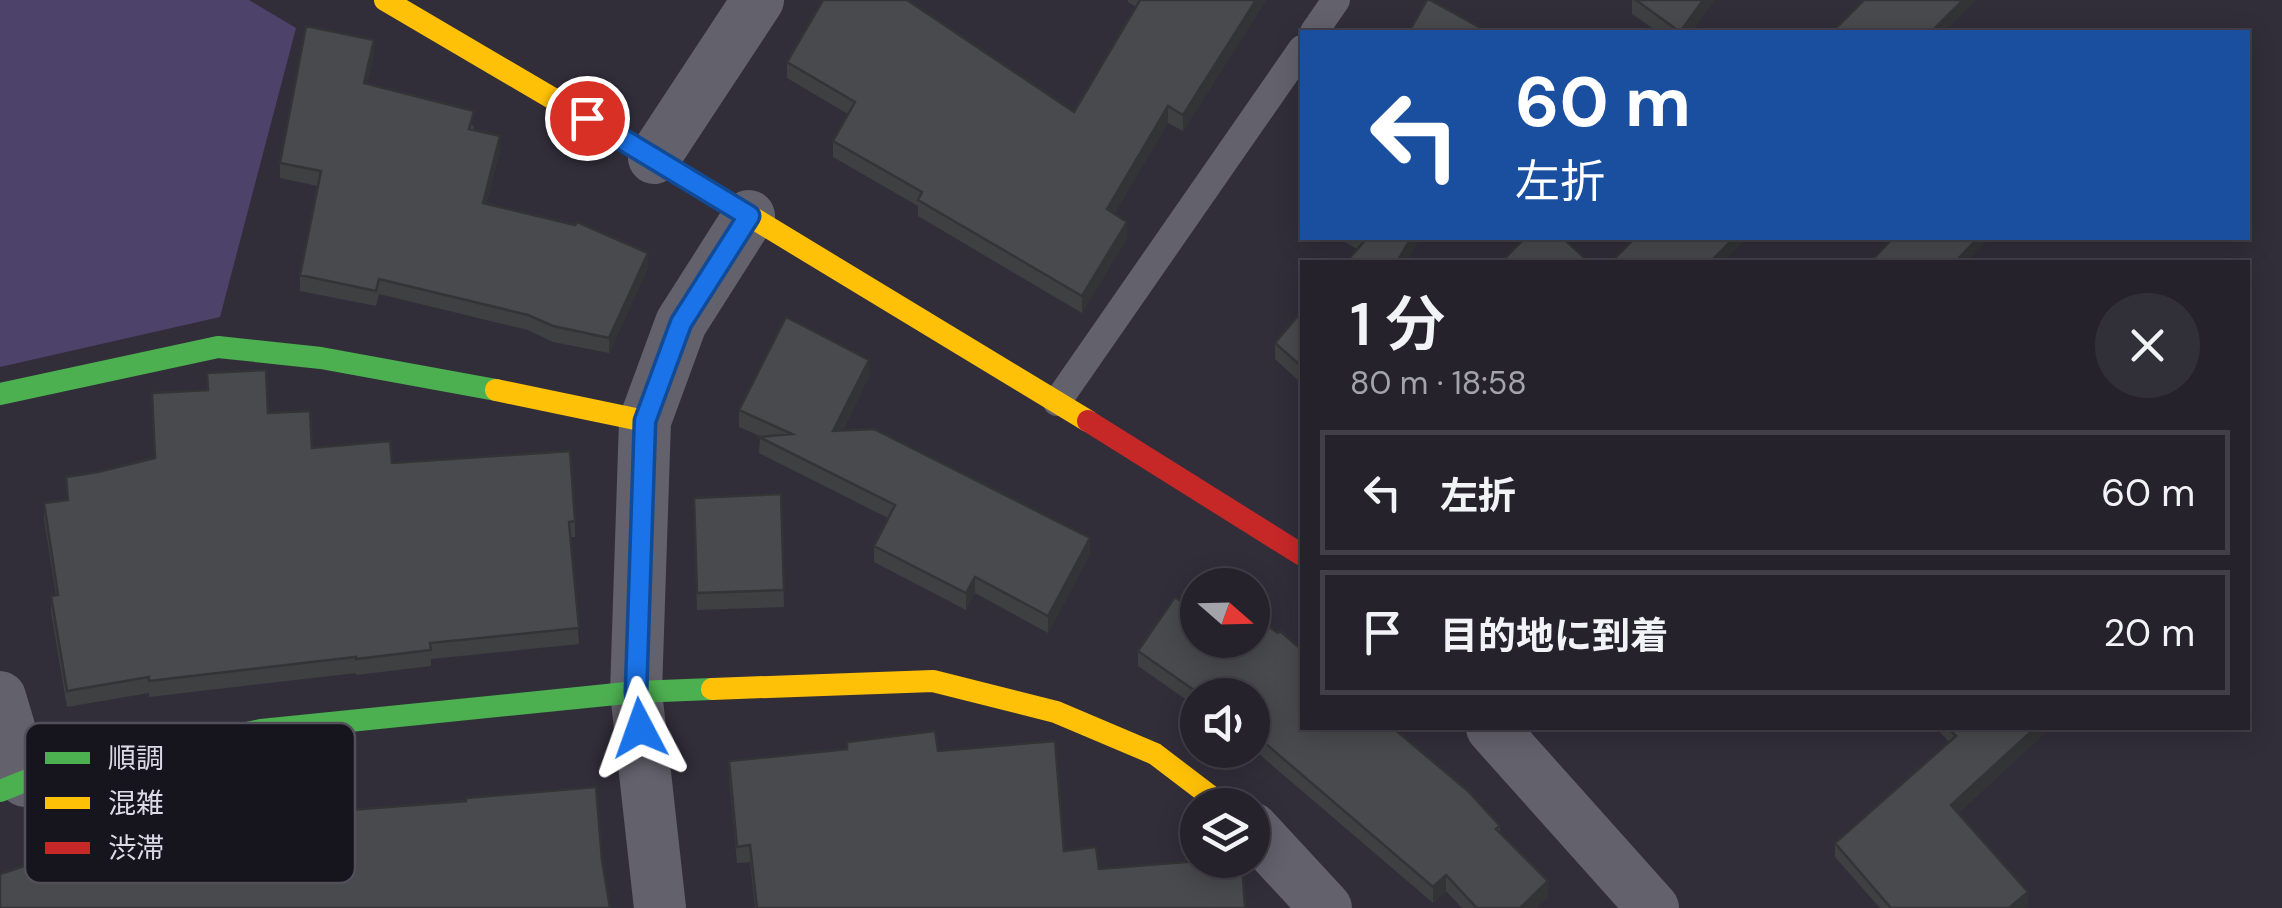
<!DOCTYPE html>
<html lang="ja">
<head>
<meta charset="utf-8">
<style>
  :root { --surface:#25222c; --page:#312f38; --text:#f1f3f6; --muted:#a3a4a9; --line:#423f48 }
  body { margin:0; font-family:"DM Sans","Noto Sans JP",sans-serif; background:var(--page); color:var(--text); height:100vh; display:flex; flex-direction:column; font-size:38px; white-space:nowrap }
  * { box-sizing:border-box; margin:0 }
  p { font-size:32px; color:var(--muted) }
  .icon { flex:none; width:55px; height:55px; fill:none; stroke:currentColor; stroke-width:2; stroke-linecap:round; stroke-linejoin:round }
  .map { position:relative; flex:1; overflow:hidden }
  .details { position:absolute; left:1300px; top:260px; width:950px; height:470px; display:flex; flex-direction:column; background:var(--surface); border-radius:0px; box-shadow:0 5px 25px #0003,0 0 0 2px var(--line) }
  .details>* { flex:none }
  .banner { position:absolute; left:1300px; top:30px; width:950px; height:210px; border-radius:0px; box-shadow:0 5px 25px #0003,0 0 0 2px var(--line); background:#1a4fa0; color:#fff; overflow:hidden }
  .needle { width:65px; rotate:110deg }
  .buttons { position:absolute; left:1180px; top:568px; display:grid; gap:20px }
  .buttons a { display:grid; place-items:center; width:90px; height:90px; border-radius:50%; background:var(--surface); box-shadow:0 5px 25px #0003,0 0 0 2px var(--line); font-size:50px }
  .pin { position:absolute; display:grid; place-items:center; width:85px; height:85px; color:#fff; margin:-42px; border:5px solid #fff; border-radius:50%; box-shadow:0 2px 10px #0007 }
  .me { position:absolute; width:110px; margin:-55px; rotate:356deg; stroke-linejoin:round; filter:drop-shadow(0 0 8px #0008) }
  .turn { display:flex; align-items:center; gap:35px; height:210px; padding:0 50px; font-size:45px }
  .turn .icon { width:130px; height:130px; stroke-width:2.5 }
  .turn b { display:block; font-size:70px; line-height:85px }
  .round { display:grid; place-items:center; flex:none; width:105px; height:105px; border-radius:52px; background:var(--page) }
  .overview { display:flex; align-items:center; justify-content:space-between; height:170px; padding:0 50px }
  h1 { font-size:60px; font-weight:600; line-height:75px }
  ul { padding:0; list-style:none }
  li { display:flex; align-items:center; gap:30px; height:125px; margin:0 20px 15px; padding:0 30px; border:5px solid var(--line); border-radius:0px }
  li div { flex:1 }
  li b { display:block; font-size:38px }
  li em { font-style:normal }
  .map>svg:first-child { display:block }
  .green { fill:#4d436a }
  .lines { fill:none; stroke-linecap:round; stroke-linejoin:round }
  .lane { stroke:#63616b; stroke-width:28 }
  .street { stroke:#63616b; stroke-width:52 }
  .fast { stroke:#4caf50; stroke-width:22 }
  .slow { stroke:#ffc107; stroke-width:22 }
  .jam { stroke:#c62828; stroke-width:22 }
  .wall { fill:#3f4042 }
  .shaded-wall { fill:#333436 }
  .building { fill:#494a4d; stroke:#333436; stroke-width:2.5 }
  .route-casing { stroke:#114b97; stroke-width:25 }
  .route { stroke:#1a73e8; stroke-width:18 }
  .key { fill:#16141d; stroke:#524f5a; stroke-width:2.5 }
  .key-label { font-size:28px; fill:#dddae8 }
</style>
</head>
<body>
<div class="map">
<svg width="2282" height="908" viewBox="0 0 2282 908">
  <rect width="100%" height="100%" fill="#312e3a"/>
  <!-- green -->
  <path class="green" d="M0,0h249l47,28 -76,289 -220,50z"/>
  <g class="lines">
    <!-- lane -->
    <path class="lane" d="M1314,32l22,-32
      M1057,402l245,-353"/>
    <!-- street -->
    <path class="street" d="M654,158l104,-158
      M0,697l25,84
      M1492,728l161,180
      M1252,828l74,80
      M660,908l-24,-216 9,-271 36,-98 68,-107"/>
    <!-- fast -->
    <path class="fast" d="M0,394l218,-47 103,11 175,32
      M0,791l25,-10 236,-51 375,-38 76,-3"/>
    <!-- slow -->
    <path class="slow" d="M385,0l269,158 434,263
      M496,390l149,31
      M712,689l221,-8 123,31 99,42 67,51"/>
    <!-- jam -->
    <path class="jam" d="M1088,421l214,134"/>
  </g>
  <!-- wall -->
  <path class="wall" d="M1128,0h138l-83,131 -15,-8 -54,91 13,24 -45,75 -164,-97v-10l-85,-49v-16l15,-27 -61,-36v-16l287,50 62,-105 -8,-5z
    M1632,0h83l-24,32h-33l-26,-18z
    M374,55l-7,29 107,42 -1,4 27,21 -14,53 162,64 -39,85 -56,-11 -25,-12 -149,-36 -3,12 -76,-15v-16l18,-89 -38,-8v-15z
    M1338,238h82l-14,24h-60l11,-13z
    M1302,311v73l-27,-25v-16z
    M869,376l-27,55 248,123 -42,79 -73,-40 -9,17 -92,-48v-16l14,-28 -129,-65 1,-17 -21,-9v-17z
    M152,409l116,4 44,35 80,15 183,58v16h-4l8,107 -148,15v7l-75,9v-2l-207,24v-4l-82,14 -16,-95v-16l5,-1 -12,-76v-16l23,-3 -1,-23 32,-5 56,-14z
    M781,494l3,113 -87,3 -3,-95z
    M1175,597l23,17v26h54v-25l26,18 2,-2 22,19v78h91l75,63 32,35v6l48,49v16l-12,11h-74l-16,-17 -13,12 -181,-155v-53h-54v13l-60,-42v-15z
    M1936,728h114l-92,85 70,92 -3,3h-145l-45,-51v-14l114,-101z
    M847,742l91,9 126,100 35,18 146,39h-490l-5,-46 -13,1 -8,-85v-17l118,-11z"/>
  <!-- shaded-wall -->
  <path class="shaded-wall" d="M1256,0h10l-83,131v-16z
    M1703,0h12l-24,32h-11z
    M1963,0h13l-31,32h-14z
    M374,40v15l-10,43v-15z
    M1168,106v17l-61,103v-17z
    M500,136v15l-17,67v-15z
    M1127,222v16l-45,75v-17z
    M1411,238h9l-14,24h-9z
    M1734,238h13l-24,24h-13z
    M1978,238h12l-23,24h-12z
    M648,253v15l-39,85v-15z
    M869,360v16l-36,72v-17z
    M1090,538v16l-42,79v-17z
    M975,577v16l-9,17v-17z
    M2035,728h15l-99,91v-14z
    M1446,875v16l-13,12v-16z
    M1548,881v16l-12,11h-16z
    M2028,892v13l-3,3h-16z"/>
  <!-- building -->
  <path class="building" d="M823,0h84l167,112 66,-112h116l-73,115 -15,-9 -61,103 20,13 -45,74 -164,-96 4,-8 -89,-51 22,-39 -68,-40z
    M1427,0h3l58,32h-79z
    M1636,0h67l-23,32z
    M1864,0h99l-32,32h-99z
    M306,26l68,14 -10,43 110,28 -5,18 31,7 -17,67 92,22 2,-3 71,31 -39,85 -56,-12 -25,-11 -149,-36 -3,12 -76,-16 21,-104 -41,-8z
    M1366,238h45l-14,24h-51l21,-24z
    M1525,238h38l26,24h-88z
    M1635,238h99l-24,24h-99z
    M1893,238h85l-23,24h-85z
    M1302,311v56l-27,-24z
    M786,317l83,43 -36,71 41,-2 216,109 -42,78 -73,-39 -9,16 -92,-47 21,-41 -136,-68 33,-3 -53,-24z
    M266,370l2,43 42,-2 2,37 78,-7 2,22 178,-12 5,70 -6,1 10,106 -149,15 1,7 -75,9v-2l-207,24v-4l-82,14 -16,-95 7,-1 -14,-92 24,-3 -2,-23 32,-5 57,-14 -3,-65 56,-3 -1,-17z
    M781,494l3,96 -87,3 -3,-95z
    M1175,597l23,17v26h54v-25l26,18 2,-2 22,19v78h91l75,63 32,35 -4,3 52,52 -28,27h-43l-31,-33 -13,12 -181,-155v-37h-43l-8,-7 -3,5 -60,-42z
    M1948,728h87l-84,77 77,87 -19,16h-118l-56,-65 121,-107z
    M935,731l3,20 117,-10 9,110 32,-4 3,22 112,-9h31l3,48h-488l-7,-63 -13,2 -8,-86 118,-12v-7z
    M596,787l6,73 8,48h-610v-34l68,-22 -2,-14 95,-15 1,9 161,-20 143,-11v-3z"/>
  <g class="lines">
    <!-- route casing -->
    <g class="route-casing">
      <path id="route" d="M587,118l162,98 -68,107 -36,98 -9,271 4,36"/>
    </g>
    <!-- route -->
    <use href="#route" class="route"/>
  </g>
  <!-- legend -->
  <rect x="25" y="723" width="330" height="160" rx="15" class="key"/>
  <rect x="45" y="752" width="45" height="12" fill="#4caf50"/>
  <rect x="45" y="797" width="45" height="12" fill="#ffc107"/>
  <rect x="45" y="842" width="45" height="12" fill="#c62828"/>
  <g class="key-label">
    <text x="108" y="768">順調</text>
    <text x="108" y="813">混雑</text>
    <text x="108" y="858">渋滞</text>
  </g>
</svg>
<div class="buttons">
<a><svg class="needle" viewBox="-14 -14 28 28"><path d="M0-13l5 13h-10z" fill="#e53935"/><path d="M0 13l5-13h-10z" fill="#a3a4a9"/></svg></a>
<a><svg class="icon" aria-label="sound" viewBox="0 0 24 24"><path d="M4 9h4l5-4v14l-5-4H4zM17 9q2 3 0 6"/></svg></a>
<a><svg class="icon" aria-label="layers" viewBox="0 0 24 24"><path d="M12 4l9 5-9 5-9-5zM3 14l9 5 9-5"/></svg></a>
</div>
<div class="pin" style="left:587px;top:118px;background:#d93025"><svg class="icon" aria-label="arrive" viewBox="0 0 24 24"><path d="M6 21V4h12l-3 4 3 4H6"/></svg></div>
<svg class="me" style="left:640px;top:728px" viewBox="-20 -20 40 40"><path d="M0-17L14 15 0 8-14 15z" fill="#1a73e8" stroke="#fff" stroke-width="4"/></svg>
<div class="banner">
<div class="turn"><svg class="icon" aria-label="left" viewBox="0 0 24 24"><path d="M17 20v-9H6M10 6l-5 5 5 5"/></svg><div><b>60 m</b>左折</div></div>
</div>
<section class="details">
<div class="overview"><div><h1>1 分</h1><p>80 m · 18:58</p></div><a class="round"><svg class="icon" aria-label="close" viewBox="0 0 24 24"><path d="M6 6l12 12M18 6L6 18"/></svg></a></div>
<ul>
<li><svg class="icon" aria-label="left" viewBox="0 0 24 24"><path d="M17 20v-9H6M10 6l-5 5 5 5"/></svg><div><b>左折</b></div><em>60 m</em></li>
<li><svg class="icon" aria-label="arrive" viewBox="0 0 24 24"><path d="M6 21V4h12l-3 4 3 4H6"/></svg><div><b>目的地に到着</b></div><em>20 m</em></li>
</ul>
</section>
</div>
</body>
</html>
